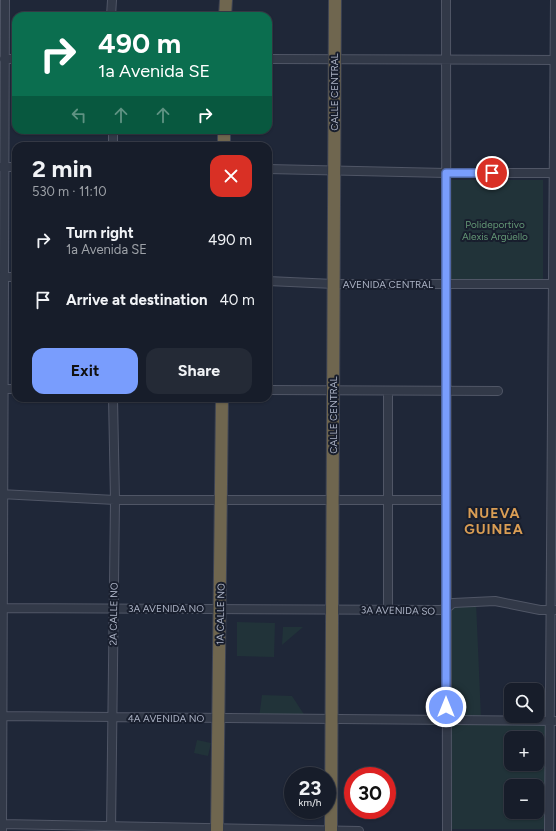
<!DOCTYPE html>
<html lang="en">
<head>
<meta charset="utf-8">
<style>
  :root { --surface:#171d2a; --page:#242a36; --text:#f1f3f6; --muted:#9ea2a8; --line:#363b47; --accent:#799dfd }
  body { margin:0; font-family:Figtree,sans-serif; background:var(--page); color:var(--text); height:100vh; display:flex; flex-direction:column; font-size:15px; white-space:nowrap }
  * { box-sizing:border-box; margin:0 }
  p { font-size:13px; color:var(--muted) }
  .icon { flex:none; width:22px; height:22px; fill:none; stroke:currentColor; stroke-width:2; stroke-linecap:round; stroke-linejoin:round }
  .map { position:relative; flex:1; overflow:hidden }
  .side { position:absolute; left:12px; top:142px; width:260px; height:260px; display:flex; flex-direction:column; background:var(--surface); border-radius:12px; box-shadow:0 1px 3px #0004,0 0 0 1px var(--line) }
  .side>* { flex:none }
  .hud { position:absolute; left:12px; top:12px; width:260px; height:122px; border-radius:12px; box-shadow:0 1px 3px #0004,0 0 0 1px var(--line); background:#0b6e4f; color:#fff; overflow:hidden }
  .tools { position:absolute; left:504px; top:683px; display:grid; gap:8px }
  .tools a { display:grid; place-items:center; width:40px; height:40px; border-radius:8px; background:var(--surface); box-shadow:0 1px 3px #0004,0 0 0 1px var(--line); font-size:20px }
  .speed { position:absolute; left:284px; top:767px; display:flex; gap:8px; font-size:20px; font-weight:700; text-align:center }
  .speed>* { display:grid; place-content:center; width:52px; height:52px; border-radius:50%; background:var(--surface); box-shadow:0 1px 3px #0004,0 0 0 1px var(--line); line-height:1 }
  .speed small { font-size:10px; font-weight:400 }
  .speed .limit { border:6px solid #d22; background:#fff; color:#111 }
  .pin { position:absolute; display:grid; place-items:center; width:34px; height:34px; color:#fff; margin:-17px; border:2px solid #fff; border-radius:50%; box-shadow:0 1px 4px #0007 }
  .me { position:absolute; width:44px; margin:-22px; rotate:0deg; stroke-linejoin:round; filter:drop-shadow(0 0 3px #0008) }
  .turn { display:flex; align-items:center; gap:14px; height:84px; padding:0 20px; font-size:18px }
  .turn .icon { width:52px; height:52px; stroke-width:2.5 }
  .turn b { display:block; font-size:28px; line-height:34px }
  .lanes { display:flex; align-items:center; height:38px; padding:0 20px; background:#0003; justify-content:center; gap:20px; direction:ltr }
  .lanes .off { opacity:.35 }
  .round { display:grid; place-items:center; flex:none; width:42px; height:42px; border-radius:12px; background:var(--page) }
  .summary { display:flex; align-items:center; justify-content:space-between; height:68px; padding:0 20px }
  h1 { font-size:24px; font-weight:700; line-height:30px }
  .cta { display:flex; gap:8px; margin-top:auto; padding:8px 20px }
  .cta a { flex:1; height:46px; border-radius:12px; background:var(--accent); color:#111; font-size:16px; font-weight:700; line-height:46px; text-align:center }
  .cta a+a { background:var(--page); color:var(--text) }
  ul { padding:0; list-style:none }
  li { display:flex; align-items:center; gap:12px; height:60px; padding:0 20px }
  li div { flex:1 }
  li b { display:block; font-size:15px }
  li em { font-style:normal }
  .map>svg:first-child { display:block }
  .green { fill:#213339; fill-rule:evenodd }
  .lines { fill:none; stroke-linecap:round; stroke-linejoin:round }
  .minor-casing { stroke:#505666; stroke-width:10 }
  .highway-casing { stroke:#3d4353; stroke-width:14 }
  .minor { stroke:#323948; stroke-width:8 }
  .highway { stroke:#6f664f; stroke-width:12 }
  .route-casing { stroke:#4f66a4; stroke-width:10 }
  .route { stroke:#799dfd; stroke-width:7 }
  .labels { text-anchor:middle; stroke-width:4; stroke-linejoin:round; paint-order:stroke }
  .street-label { font-size:10px; fill:#acb3c5; stroke:#181e2d }
  .park-label { font-size:10px; fill:#639775; stroke:#181e2d }
  .district-label { font-size:14px; font-weight:bold; letter-spacing:1px; fill:#d99d54; stroke:#181e2d }
</style>
</head>
<body>
<div class="map">
<svg width="556" height="831" viewBox="0 0 556 831">
  <rect width="100%" height="100%" fill="#1f2738"/>
  <!-- green -->
  <path class="green" d="M447,180h96v99h-96z
    M476,602l5,116 -32,-1v-104l3,-6z
    M237,622l38,1 -1,34 -37,-1z
    M283,627h20l-21,18z
    M262,695l30,1 15,23 -48,-1z
    M449,724h97v105h-97zM511,738h26v26h-26zM511,786h26v26h-26z
    M197,740l14,3 -3,13 -14,-3z"/>
  <g class="lines">
    <!-- minor casing -->
    <g class="minor-casing">
      <path id="minor" d="M446,0l1,831
        M111,16l1,-16
        M4,59h12
        M268,59l288,1
        M113,130v16
        M1,167h15
        M268,169l178,4h110
        M0,277h16
        M268,281l66,3h222
        M0,389h16
        M268,390l230,1
        M0,494l115,6h331
        M0,608l440,2 6,-1 7,-6 42,-2 45,9h15
        M388,610v-219
        M0,716l556,5
        M2,824l357,7
        M2,831l3,-831
        M111,831l4,-331 -2,-102
        M549,831l6,-831"/>
    </g>
    <!-- highway casing -->
    <g class="highway-casing">
      <path id="highway" d="M225,16l1,-16
        M224,146v-16
        M217,831l5,-433
        M331,831l4,-831"/>
    </g>
    <!-- minor -->
    <use href="#minor" class="minor"/>
    <!-- highway -->
    <use href="#highway" class="highway"/>
  </g>
  <g class="lines">
    <!-- route casing -->
    <g class="route-casing">
      <path id="route" d="M446,707v-534h46"/>
    </g>
    <!-- route -->
    <use href="#route" class="route"/>
  </g>
  <g class="labels">
    <!-- street labels -->
    <g class="street-label">
      <text transform="translate(334 92) rotate(-90)" y="4">CALLE CENTRAL</text>
      <text x="388" y="288">AVENIDA CENTRAL</text>
      <text transform="translate(333 415) rotate(-90)" y="4">CALLE CENTRAL</text>
      <text x="166" y="612">3A AVENIDA NO</text>
      <text transform="translate(398 610) rotate(1)" y="4">3A AVENIDA SO</text>
      <text transform="translate(113 614) rotate(-89)" y="4">2A CALLE NO</text>
      <text transform="translate(220 614) rotate(-89)" y="4">1A CALLE NO</text>
      <text x="166" y="722">4A AVENIDA NO</text>
    </g>
    <!-- park labels -->
    <g class="park-label">
      <text x="495" y="228">Polideportivo<tspan x="495" dy="12">Alexis Argüello</tspan></text>
    </g>
    <!-- district labels -->
    <g class="district-label">
      <text x="494" y="518">NUEVA<tspan x="494" dy="16">GUINEA</tspan></text>
    </g>
  </g>
</svg>
<div class="tools">
<a><svg class="icon" aria-label="search" viewBox="0 0 24 24"><circle cx="10" cy="10" r="6"/><path d="M15 15l6 6"/></svg></a>
<a>+</a>
<a>−</a>
</div>
<div class="speed"><div>23<small>km/h</small></div><div class="limit">30</div></div>
<div class="pin" style="left:492px;top:173px;background:#d93025"><svg class="icon" aria-label="arrive" viewBox="0 0 24 24"><path d="M6 21V4h12l-3 4 3 4H6"/></svg></div>
<svg class="me" style="left:446px;top:707px" viewBox="-20 -20 40 40"><circle r="17" fill="#799dfd" stroke="#fff" stroke-width="3"/><path d="M0-11L8 9 0 5-8 9z" fill="#fff"/></svg>
<div class="hud">
<div class="turn"><svg class="icon" aria-label="right" viewBox="0 0 24 24"><path d="M7 20v-9h11M14 6l5 5-5 5"/></svg><div><b>490 m</b>1a Avenida SE</div></div>
<div class="lanes"><svg class="icon off" aria-label="left" viewBox="0 0 24 24"><path d="M17 20v-9H6M10 6l-5 5 5 5"/></svg><svg class="icon off" aria-label="ahead" viewBox="0 0 24 24"><path d="M12 20V5M6 11l6-6 6 6"/></svg><svg class="icon off" aria-label="ahead" viewBox="0 0 24 24"><path d="M12 20V5M6 11l6-6 6 6"/></svg><svg class="icon" aria-label="right" viewBox="0 0 24 24"><path d="M7 20v-9h11M14 6l5 5-5 5"/></svg></div>
</div>
<section class="side">
<div class="summary"><div><h1>2 min</h1><p>530 m · 11:10</p></div><a class="round" style="background:#d93025;color:#fff"><svg class="icon" aria-label="close" viewBox="0 0 24 24"><path d="M6 6l12 12M18 6L6 18"/></svg></a></div>
<ul>
<li><svg class="icon" aria-label="right" viewBox="0 0 24 24"><path d="M7 20v-9h11M14 6l5 5-5 5"/></svg><div><b>Turn right</b><p>1a Avenida SE</p></div><em>490 m</em></li>
<li><svg class="icon" aria-label="arrive" viewBox="0 0 24 24"><path d="M6 21V4h12l-3 4 3 4H6"/></svg><div><b>Arrive at destination</b></div><em>40 m</em></li>
</ul>
<div class="cta"><a>Exit</a><a>Share</a></div>
</section>
</div>
</body>
</html>
